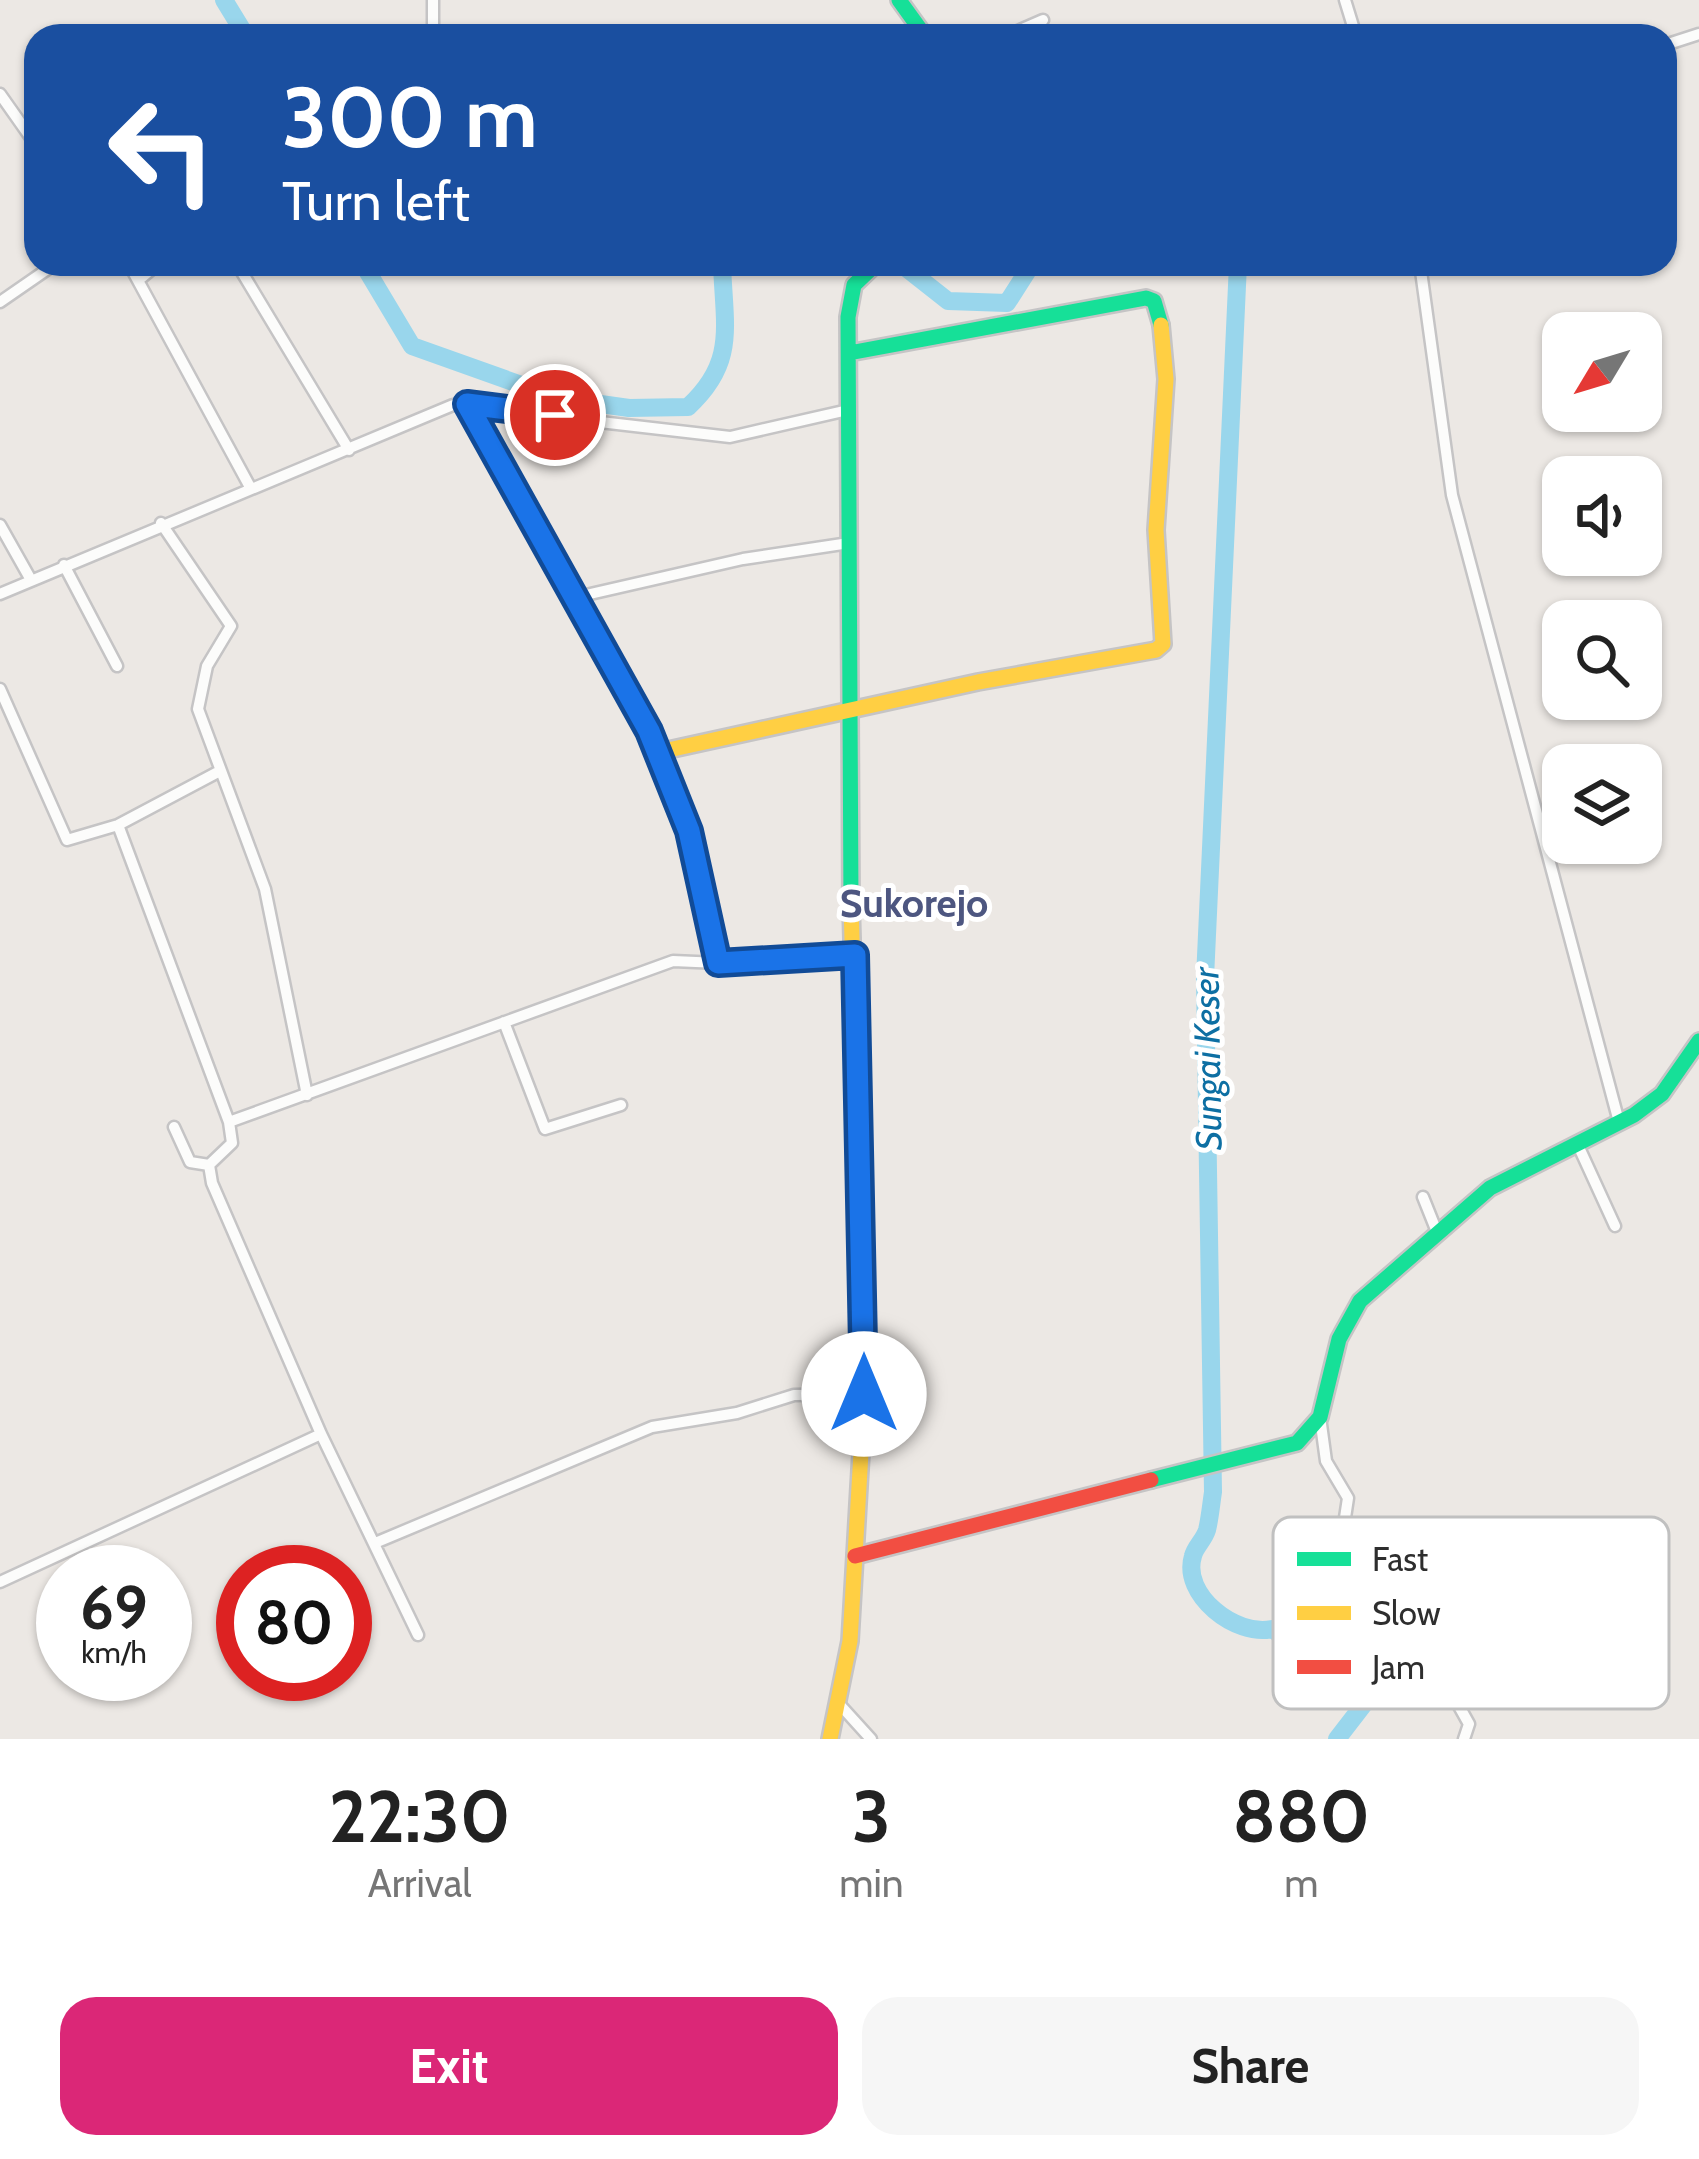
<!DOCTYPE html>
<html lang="en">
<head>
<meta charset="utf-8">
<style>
  :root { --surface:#fff; --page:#f6f6f6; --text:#222; --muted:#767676; --accent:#db2777 }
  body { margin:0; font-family:Cabin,sans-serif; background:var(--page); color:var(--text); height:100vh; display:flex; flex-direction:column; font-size:45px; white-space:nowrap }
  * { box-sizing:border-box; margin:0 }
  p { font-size:39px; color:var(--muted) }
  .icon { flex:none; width:66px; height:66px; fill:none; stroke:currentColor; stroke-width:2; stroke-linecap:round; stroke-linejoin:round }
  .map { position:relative; height:1739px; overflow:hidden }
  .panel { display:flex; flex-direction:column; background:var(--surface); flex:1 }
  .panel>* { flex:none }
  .top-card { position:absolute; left:24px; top:24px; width:1653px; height:252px; border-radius:36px; box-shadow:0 3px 9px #0004; background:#1a4fa0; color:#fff; overflow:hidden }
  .needle { width:78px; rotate:232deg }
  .buttons { position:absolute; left:1542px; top:312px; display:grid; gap:24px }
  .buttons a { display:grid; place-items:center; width:120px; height:120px; border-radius:24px; background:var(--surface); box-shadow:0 3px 9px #0004; font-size:60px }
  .speed { position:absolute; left:36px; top:1545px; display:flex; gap:24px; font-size:60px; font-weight:700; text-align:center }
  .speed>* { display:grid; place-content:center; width:156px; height:156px; border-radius:50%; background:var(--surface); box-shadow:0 3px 9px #0004; line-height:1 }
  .speed small { font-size:30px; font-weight:400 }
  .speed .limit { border:18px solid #d22; background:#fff; color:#111 }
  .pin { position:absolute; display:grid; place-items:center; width:102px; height:102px; color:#fff; margin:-51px; border:6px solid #fff; border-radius:50%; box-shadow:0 3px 12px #0007 }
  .me { position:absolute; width:132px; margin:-66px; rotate:0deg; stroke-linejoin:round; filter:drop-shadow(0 0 9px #0008) }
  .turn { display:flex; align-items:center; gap:42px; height:252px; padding:0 60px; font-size:54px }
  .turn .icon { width:156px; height:156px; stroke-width:2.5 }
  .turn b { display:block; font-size:84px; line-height:102px }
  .eta { display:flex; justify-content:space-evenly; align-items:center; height:204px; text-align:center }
  .eta b { font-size:72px; font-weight:700; line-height:84px }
  .cta { display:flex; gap:24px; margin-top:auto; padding:24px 60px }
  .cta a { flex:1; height:138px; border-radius:36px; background:var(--accent); color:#fff; font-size:48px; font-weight:700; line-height:138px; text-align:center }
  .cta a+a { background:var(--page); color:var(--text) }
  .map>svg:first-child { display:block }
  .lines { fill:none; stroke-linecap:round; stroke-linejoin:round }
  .river { stroke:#99d6ec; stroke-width:18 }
  .street-casing { stroke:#c5c4c5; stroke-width:15 }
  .fast-casing { stroke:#c5c4c5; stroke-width:20 }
  .slow-casing { stroke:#c5c4c5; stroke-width:20 }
  .jam-casing { stroke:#c5c4c5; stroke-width:20 }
  .street { stroke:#fcfcfb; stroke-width:10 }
  .fast { stroke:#16e098; stroke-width:15 }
  .slow { stroke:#ffcf43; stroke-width:15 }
  .jam { stroke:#f24e42; stroke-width:15 }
  .route-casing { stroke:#114b97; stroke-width:30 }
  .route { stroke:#1a73e8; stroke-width:21 }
  .labels { text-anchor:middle; stroke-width:10; stroke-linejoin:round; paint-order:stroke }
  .water-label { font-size:36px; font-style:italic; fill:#0d6fa3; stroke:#fff }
  .quarter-label { font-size:39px; font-weight:bold; fill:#4d5680; stroke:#fff }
  .key { fill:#fff; stroke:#c0c0c0; stroke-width:3 }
  .key-label { font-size:33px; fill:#2e2e2e }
</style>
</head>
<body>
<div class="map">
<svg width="1699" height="1739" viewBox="0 0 1699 1739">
  <rect width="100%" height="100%" fill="#ece8e4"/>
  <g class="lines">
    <!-- river -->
    <path class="river" d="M224,0l22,36
      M363,264l49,82 146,52 71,10 59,-1c49,-45 36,-81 34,-143
      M901,264l47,37 59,2 25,-39
      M1238,264l-33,714 8,514c-2,13 -3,26 -6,38 -3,10 -12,17 -14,26 -12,39 43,81 79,73l90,59 2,16 -27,35"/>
    <!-- street casing -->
    <g class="street-casing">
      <path id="street" d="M433,0v36
        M1345,0l11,36
        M1006,36l37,-16
        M1665,45l34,-11
        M0,94l36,51
        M129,264l121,223
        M237,264l112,186
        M1420,264l32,231 167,627
        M140,279l18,-15
        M0,302l55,-38
        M467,404l182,327 40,100 29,132
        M161,523l70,103 -24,40 -9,43 67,180 42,206
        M0,525l31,55
        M64,565l53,101
        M0,594l453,-189 277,32 118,-27
        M577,597l166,-38 106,-16
        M0,689l67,151 51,-15 100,-53
        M118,825l111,297 444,-161 69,3 113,-9
        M504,1022l41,107 76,-24
        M229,1122l3,21 -23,22 3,18 109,251 97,201
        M174,1127l16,35 19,3
        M1577,1143l38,83
        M1423,1197l14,35
        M1320,1417l6,44 22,37 -10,66 7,26 41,48 59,43 24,43 -5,15
        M375,1543l277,-116 85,-14 57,-18 70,-1
        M0,1582l321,-148
        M841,1706l30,33"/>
    </g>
    <!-- fast casing -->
    <g class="fast-casing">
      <path id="fast" d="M899,0l26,36
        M849,353l297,-55 8,3 7,24
        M851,905l-3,-588 6,-32 22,-21
        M1151,1480l146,-37 23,-26 19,-78 21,-38 130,-113 144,-73 28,-21 37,-53"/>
    </g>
    <!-- slow casing -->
    <g class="slow-casing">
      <path id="slow" d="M659,752l319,-70 178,-32 7,-6 -7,-114 10,-151 -5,-54
        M830,1739l20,-98 15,-257 -14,-479"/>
    </g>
    <!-- jam casing -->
    <g class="jam-casing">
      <path id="jam" d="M855,1556l296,-76"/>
    </g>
    <!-- street -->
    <use href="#street" class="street"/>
    <!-- fast -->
    <use href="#fast" class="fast"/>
    <!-- slow -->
    <use href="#slow" class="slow"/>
    <!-- jam -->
    <use href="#jam" class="jam"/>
  </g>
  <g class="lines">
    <!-- route casing -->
    <g class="route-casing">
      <path id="route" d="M555,415l-88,-11 182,327 40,100 29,132 137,-8 9,439"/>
    </g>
    <!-- route -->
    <use href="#route" class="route"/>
  </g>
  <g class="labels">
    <!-- water labels -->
    <g class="water-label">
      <text transform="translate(1207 1059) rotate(-91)" y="13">Sungai Keser</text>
    </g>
    <!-- quarter labels -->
    <g class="quarter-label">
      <text x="914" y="917">Sukorejo</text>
    </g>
  </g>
  <!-- legend -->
  <rect x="1273" y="1517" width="396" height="192" rx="18" class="key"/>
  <rect x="1297" y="1552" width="54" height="14" fill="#16e098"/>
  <rect x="1297" y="1606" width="54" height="14" fill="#ffcf43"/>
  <rect x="1297" y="1660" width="54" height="14" fill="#f24e42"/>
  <g class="key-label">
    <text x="1372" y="1571">Fast</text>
    <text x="1372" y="1625">Slow</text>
    <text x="1372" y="1679">Jam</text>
  </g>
</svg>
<div class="buttons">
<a><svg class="needle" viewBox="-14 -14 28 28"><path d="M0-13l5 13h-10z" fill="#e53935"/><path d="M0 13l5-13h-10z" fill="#767676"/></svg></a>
<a><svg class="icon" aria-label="sound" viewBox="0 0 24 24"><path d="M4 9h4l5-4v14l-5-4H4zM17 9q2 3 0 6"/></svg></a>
<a><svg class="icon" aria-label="search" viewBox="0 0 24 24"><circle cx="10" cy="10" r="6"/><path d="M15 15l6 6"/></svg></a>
<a><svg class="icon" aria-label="layers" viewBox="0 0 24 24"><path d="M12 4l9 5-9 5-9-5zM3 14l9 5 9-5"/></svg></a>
</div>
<div class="speed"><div>69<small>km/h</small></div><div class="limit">80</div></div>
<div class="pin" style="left:555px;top:415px;background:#d93025"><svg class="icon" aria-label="arrive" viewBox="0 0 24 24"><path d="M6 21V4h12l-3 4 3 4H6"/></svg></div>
<svg class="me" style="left:864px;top:1394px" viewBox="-20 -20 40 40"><circle r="19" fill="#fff"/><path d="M0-13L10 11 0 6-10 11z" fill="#1a73e8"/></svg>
<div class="top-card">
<div class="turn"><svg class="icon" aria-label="left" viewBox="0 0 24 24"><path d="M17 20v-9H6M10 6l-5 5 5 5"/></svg><div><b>300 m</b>Turn left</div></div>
</div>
</div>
<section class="panel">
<div class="eta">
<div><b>22:30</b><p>Arrival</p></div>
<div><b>3</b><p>min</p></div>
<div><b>880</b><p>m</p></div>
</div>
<div class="cta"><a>Exit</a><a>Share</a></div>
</section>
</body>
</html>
